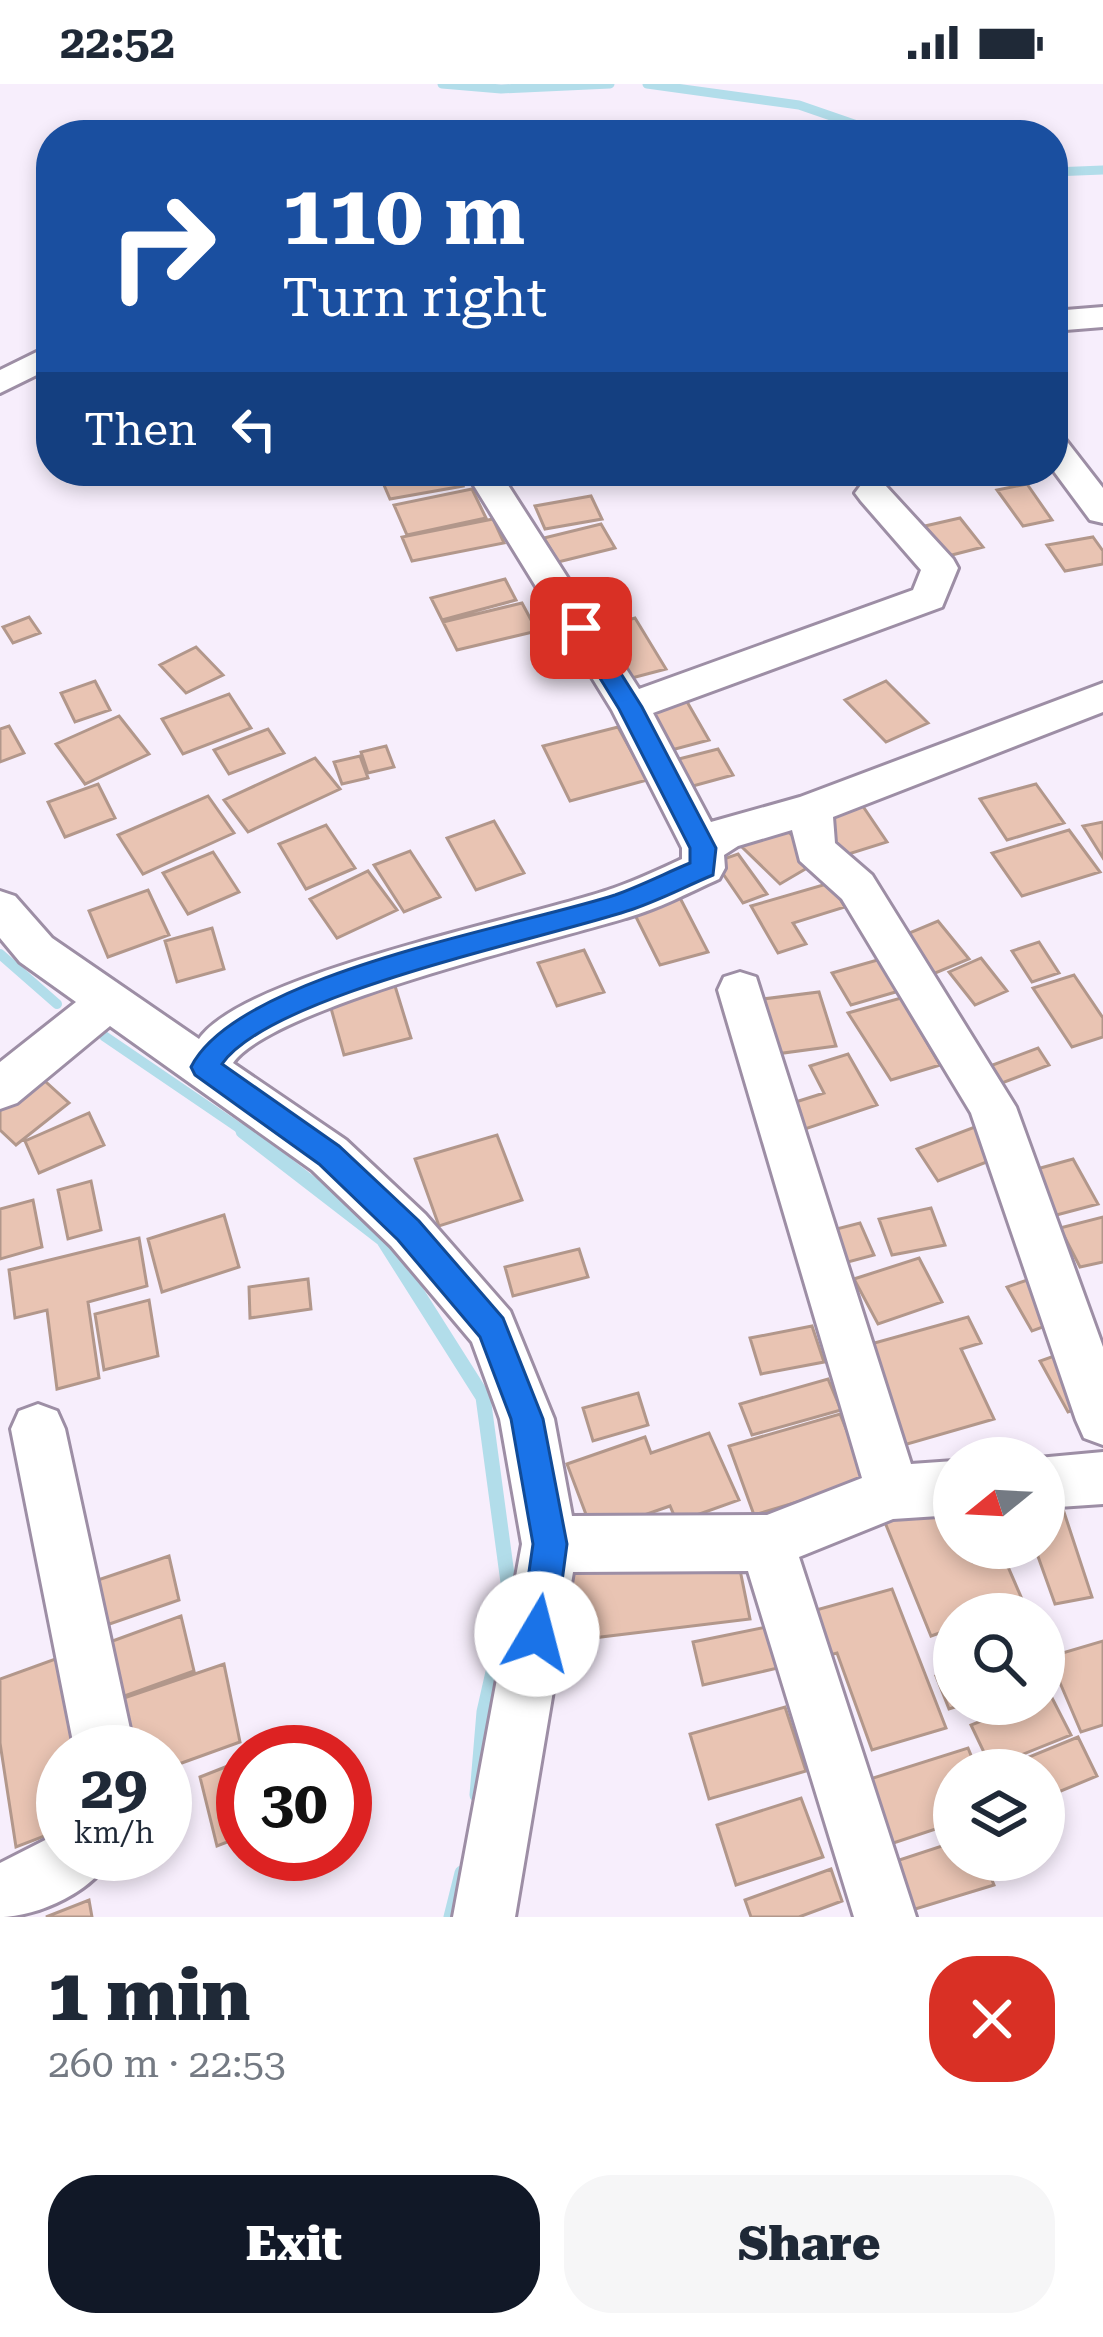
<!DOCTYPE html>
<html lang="en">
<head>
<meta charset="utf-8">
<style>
  :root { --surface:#fff; --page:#f6f6f7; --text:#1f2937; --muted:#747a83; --accent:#111827 }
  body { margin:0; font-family:"Roboto Serif",serif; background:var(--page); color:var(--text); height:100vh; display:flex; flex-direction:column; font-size:45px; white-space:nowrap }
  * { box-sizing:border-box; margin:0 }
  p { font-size:39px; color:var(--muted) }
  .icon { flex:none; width:66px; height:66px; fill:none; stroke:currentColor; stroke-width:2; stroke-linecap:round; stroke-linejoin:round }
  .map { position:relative; height:1833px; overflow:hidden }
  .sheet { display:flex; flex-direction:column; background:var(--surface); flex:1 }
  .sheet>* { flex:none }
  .banner { position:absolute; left:36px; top:36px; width:1032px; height:366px; border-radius:48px; box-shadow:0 6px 18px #0003; background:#1a4fa0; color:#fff; overflow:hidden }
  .needle { width:78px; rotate:252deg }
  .controls { position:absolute; left:933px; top:1353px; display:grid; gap:24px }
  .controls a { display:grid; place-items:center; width:132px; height:132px; border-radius:50%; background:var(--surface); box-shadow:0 6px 18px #0003; font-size:60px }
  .speed { position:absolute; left:36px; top:1641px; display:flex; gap:24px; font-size:60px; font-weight:700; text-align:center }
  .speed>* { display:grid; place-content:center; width:156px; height:156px; border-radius:50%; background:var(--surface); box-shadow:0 6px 18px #0003; line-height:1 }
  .speed small { font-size:30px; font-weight:400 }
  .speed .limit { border:18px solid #d22; background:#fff; color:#111 }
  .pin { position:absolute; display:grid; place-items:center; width:102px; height:102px; color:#fff; margin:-51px; border-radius:24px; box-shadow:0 6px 18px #0006 }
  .me { position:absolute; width:132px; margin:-66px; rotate:8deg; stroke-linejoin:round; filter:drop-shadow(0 0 9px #0008) }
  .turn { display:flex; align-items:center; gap:42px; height:252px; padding:0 48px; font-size:54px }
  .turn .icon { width:156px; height:156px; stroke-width:2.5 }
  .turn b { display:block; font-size:84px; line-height:102px }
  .then { display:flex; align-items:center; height:114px; padding:0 48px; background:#0003; gap:24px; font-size:45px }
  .round { display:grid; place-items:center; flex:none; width:126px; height:126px; border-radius:48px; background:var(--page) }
  .headline { display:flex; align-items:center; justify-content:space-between; height:204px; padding:0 48px }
  h1 { font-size:72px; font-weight:800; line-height:90px }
  .action { display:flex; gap:24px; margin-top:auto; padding:24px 48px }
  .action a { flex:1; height:138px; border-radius:48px; background:var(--accent); color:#fff; font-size:48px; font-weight:800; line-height:138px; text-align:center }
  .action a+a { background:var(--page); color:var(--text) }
  .status { display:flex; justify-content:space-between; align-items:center; height:84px; padding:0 60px; background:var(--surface); direction:ltr }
  .status svg { height:33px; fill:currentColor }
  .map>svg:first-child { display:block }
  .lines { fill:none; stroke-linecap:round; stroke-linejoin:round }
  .stream-far2 { stroke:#b2ddea; stroke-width:9 }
  .stream-far1 { stroke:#b2ddea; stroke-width:10 }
  .stream { stroke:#b2ddea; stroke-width:15 }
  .building { fill:#e9c4b3; stroke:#b2978b; stroke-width:3 }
  .minor-casing { stroke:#9d8ea5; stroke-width:6 }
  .minor { fill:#fff; fill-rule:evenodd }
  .route { fill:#1a73e8; stroke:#114b97; stroke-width:3 }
</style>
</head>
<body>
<div class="status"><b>22:52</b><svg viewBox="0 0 49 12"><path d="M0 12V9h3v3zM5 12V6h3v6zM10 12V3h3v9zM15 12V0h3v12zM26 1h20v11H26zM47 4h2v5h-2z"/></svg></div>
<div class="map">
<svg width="1103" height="1833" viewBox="0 0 1103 1833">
  <rect width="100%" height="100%" fill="#f7eefc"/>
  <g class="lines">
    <!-- stream-far2 -->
    <path class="stream-far2" d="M442,0l59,5 109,-5
      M647,0l152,21 87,30
      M1053,88l50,-2"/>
    <!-- stream-far1 -->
    <path class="stream-far1" d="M0,870l57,50
      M104,952l144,98"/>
    <!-- stream -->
    <path class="stream" d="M243,1047l140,108 100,158 27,200 -26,115 -7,83
      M451,1833l11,-44"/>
  </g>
  <!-- building -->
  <path class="building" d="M417,387h40l6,15 -73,13 -9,-21z
    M1027,400l25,36 -29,6 -26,-36z
    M472,405l14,29 -79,17 -13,-30z
    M591,412l11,23 -57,10 -10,-23z
    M960,434l23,29 -35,9 -23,-30z
    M493,435l11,24 -92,18 -10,-24z
    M601,440l14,24 -57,14 -14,-24z
    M1093,453l10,14v13l-38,7 -18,-26z
    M505,495l11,21 -74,20 -11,-22z
    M522,519l15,28 -80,19 -14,-28z
    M29,533l11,16 -27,10 -10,-16z
    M635,534l31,51 -38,10 -29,-51z
    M196,563l27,28 -37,18 -26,-28z
    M95,597l15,29 -35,12 -14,-29z
    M886,597l42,42 -42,19 -41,-42z
    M229,610l22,34 -68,26 -21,-35z
    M686,616l23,40 -45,12 -22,-41z
    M119,632l30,38 -64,30 -29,-40z
    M9,642l15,27 -24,9v-33z
    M618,643l29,53 -77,21 -27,-55z
    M268,645l16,24 -55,21 -15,-24z
    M386,662l8,21 -26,6 -7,-21z
    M718,665l15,26 -51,14 -15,-27z
    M360,672l8,22 -26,6 -8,-22z
    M315,674l25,31 -92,43 -24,-32z
    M98,700l17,34 -50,19 -17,-35z
    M1036,700l28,39 -57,17 -27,-41z
    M208,712l26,37 -91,41 -25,-39z
    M858,715l29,43 -48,15 -28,-44z
    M494,737l30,52 -48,17 -29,-52z
    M1103,738v36l-20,-32z
    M326,741l29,43 -49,21 -27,-45z
    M781,741l38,36 -39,23 -38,-37z
    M1069,746l31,42 -78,24 -30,-43z
    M410,767l30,46 -36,15 -30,-47z
    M213,768l26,40 -51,22 -25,-41z
    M738,770l29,40 -24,9 -28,-41z
    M368,787l29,39 -60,28 -27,-39z
    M830,799l15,24 -52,16 13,21 -28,9 -27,-47z
    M148,806l21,45 -61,22 -19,-46z
    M679,812l29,56 -48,13 -28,-56z
    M938,837l31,38 -36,15 -31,-38z
    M212,844l12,41 -47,13 -12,-41z
    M1039,858l20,31 -27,9 -20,-31z
    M584,866l20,42 -47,14 -19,-43z
    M981,874l26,33 -32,14 -26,-33z
    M881,875l18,32 -48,14 -19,-32z
    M1074,891l29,43v19l-31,10 -39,-59z
    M395,902l16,52 -67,17 -15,-54z
    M819,908l17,54 -75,10 -30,-53z
    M901,914l39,67 -49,15 -43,-67z
    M1038,964l11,17 -47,18 -12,-17z
    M848,970l29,51 -102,34 -14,-26 63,-20 -14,-27z
    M36,989l33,30 -53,42 -16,-15v-30z
    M89,1029l15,32 -65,28 -14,-32z
    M980,1041l22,31 -64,25 -21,-32z
    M497,1051l25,65 -83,26 -24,-67z
    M1073,1075l25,45 -49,13 -23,-45z
    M91,1097l10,49 -33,9 -10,-49z
    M33,1116l9,47 -42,12v-50z
    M931,1124l14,37 -53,10 -13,-36z
    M224,1131l15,52 -77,25 -14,-53z
    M1103,1133v45l-23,5 -20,-39z
    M860,1139l14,32 -56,15 -13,-33z
    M139,1154l8,48 -59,16 11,76 -42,11 -10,-79 -32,8 -6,-48z
    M579,1165l9,28 -75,19 -8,-29z
    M919,1174l23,44 -64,22 -24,-45z
    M1048,1189l25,43 -41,15 -25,-44z
    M308,1195l3,30 -61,9 -1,-31z
    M149,1216l9,56 -54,14 -9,-56z
    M968,1233l13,26 -20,6 33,70 -111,32 -41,-99z
    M812,1242l12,36 -63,12 -11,-36z
    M1071,1266l29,51 -32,11 -28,-51z
    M828,1295l13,31 -89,25 -12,-31z
    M638,1309l10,32 -55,16 -10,-33z
    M840,1330l27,67 -113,34 -25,-69z
    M709,1349l30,67 -62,22 -7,-16 -77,27 -26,-69 78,-27 6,16z
    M1059,1413l33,100 -37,7 -20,-56h9v-48z
    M946,1417l8,18v29h13l6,14 29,-9 23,53 -26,8h-45v14l-23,8 -47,-116z
    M737,1471l13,64 -174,21 -7,-66z
    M169,1472l10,44 -81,28 -9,-45z
    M892,1505l54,139 -74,22 -35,-97 -23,6 -16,-44z
    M181,1532l13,55 -75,27 -12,-55z
    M766,1543l12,41 -75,17 -10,-43z
    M1103,1557v84l-22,7 -32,-75z
    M72,1569l18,99h-27v77l-47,18 -16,-104v-64z
    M224,1580l16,78 -75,27v-17h-38l-9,-52z
    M954,1587v33h11l-16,5 -13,-33z
    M1050,1610l21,41 -80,32 -20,-42 53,-21h20v-8z
    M785,1623l21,64 -97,28 -19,-65z
    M1078,1653l19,39 -53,22v-28l-42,-2z
    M968,1664l9,22h-23v53l-82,27 -24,-64z
    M243,1676v76l-26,10 -17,-69z
    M801,1714l22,59 -87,28 -19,-60z
    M954,1758v18h30l10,25 -105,32 -17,-48z
    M831,1785l11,32 -43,16h-48l-6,-17z
    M89,1816l3,17h-46z"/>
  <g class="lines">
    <!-- minor casing -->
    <g class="minor-casing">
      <path id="minor" d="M1103,223v20l-50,4v-20z
        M51,261v23l-51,25v-23z
        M1053,351l12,4 38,49v35l-13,-3 -37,-50z
        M465,387h34l140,218 274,-99 8,-20 -60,-69 -6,-8 6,-8h24l68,74 5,9 -16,39 -289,106 58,109 89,-25 303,-114v29l-270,105 2,26 37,32 144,232 87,240v98l-19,-7 -8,-18 -105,-307 -129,-214 -42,-38 -8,-31 -54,16 -14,9 1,13 -6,11c-31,14 -61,30 -93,39 -75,23 -354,89 -393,145l113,77 79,74 85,97 44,108 18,97 195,-1 95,-37 -144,-488 6,-13 16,-5 16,5 155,487 43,-3v54l-61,4 -94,38 117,360h-62l-106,-346 -175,1 -58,345h-62l69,-373 -22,-125 -28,-77 -81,-96 -79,-76 -202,-144 -93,77 -17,6v-47l76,-60 -56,-40 -20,-24v-47l15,5 37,42 147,101c45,-66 330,-121 415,-151 23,-8 46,-19 68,-29v-11l-70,-138z
        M38,1320l19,7 8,18 70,323h-60l-64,-323 8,-18z
        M1103,1368v52l-59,4v-50h-6z
        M63,1747v23h49c-15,36 -74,63 -112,63v-54z"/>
    </g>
    <!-- minor -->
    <use href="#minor" class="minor"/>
  </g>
  <!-- route -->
  <path class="route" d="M581,536l8,3 53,84 74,141 -3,27c-29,12 -57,27 -86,36 -88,29 -356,83 -405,153l117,82 80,75 84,97 40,101 24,125 -12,90 -5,13 -13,5 -12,-5 -5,-13 13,-90 -22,-125 -31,-82 -82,-97 -79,-76 -124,-89 -4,-8c46,-93 325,-140 424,-172 25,-9 51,-22 75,-32v-15l-71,-139 -50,-81z"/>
</svg>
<div class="controls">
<a><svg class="needle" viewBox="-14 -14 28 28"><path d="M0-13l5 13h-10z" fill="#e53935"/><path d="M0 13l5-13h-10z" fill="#747a83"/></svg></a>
<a><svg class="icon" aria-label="search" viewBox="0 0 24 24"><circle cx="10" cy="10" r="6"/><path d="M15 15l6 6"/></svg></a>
<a><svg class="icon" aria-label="layers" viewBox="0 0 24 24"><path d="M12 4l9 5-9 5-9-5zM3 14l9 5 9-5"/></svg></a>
</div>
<div class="speed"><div>29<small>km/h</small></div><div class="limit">30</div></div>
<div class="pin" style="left:581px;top:544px;background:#d93025"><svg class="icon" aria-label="arrive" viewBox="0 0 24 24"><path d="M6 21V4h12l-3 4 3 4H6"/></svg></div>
<svg class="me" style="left:537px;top:1550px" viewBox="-20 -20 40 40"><circle r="19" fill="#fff"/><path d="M0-13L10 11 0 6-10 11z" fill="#1a73e8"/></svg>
<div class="banner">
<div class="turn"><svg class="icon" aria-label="right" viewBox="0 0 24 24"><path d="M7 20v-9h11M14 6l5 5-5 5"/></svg><div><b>110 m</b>Turn right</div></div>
<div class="then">Then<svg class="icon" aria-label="left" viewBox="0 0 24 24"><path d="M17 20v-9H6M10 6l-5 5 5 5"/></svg></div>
</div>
</div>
<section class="sheet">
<div class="headline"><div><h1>1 min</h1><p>260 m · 22:53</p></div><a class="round" style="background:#d93025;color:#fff"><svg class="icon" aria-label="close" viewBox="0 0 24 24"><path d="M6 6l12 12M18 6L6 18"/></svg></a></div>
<div class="action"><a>Exit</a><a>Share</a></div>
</section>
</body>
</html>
